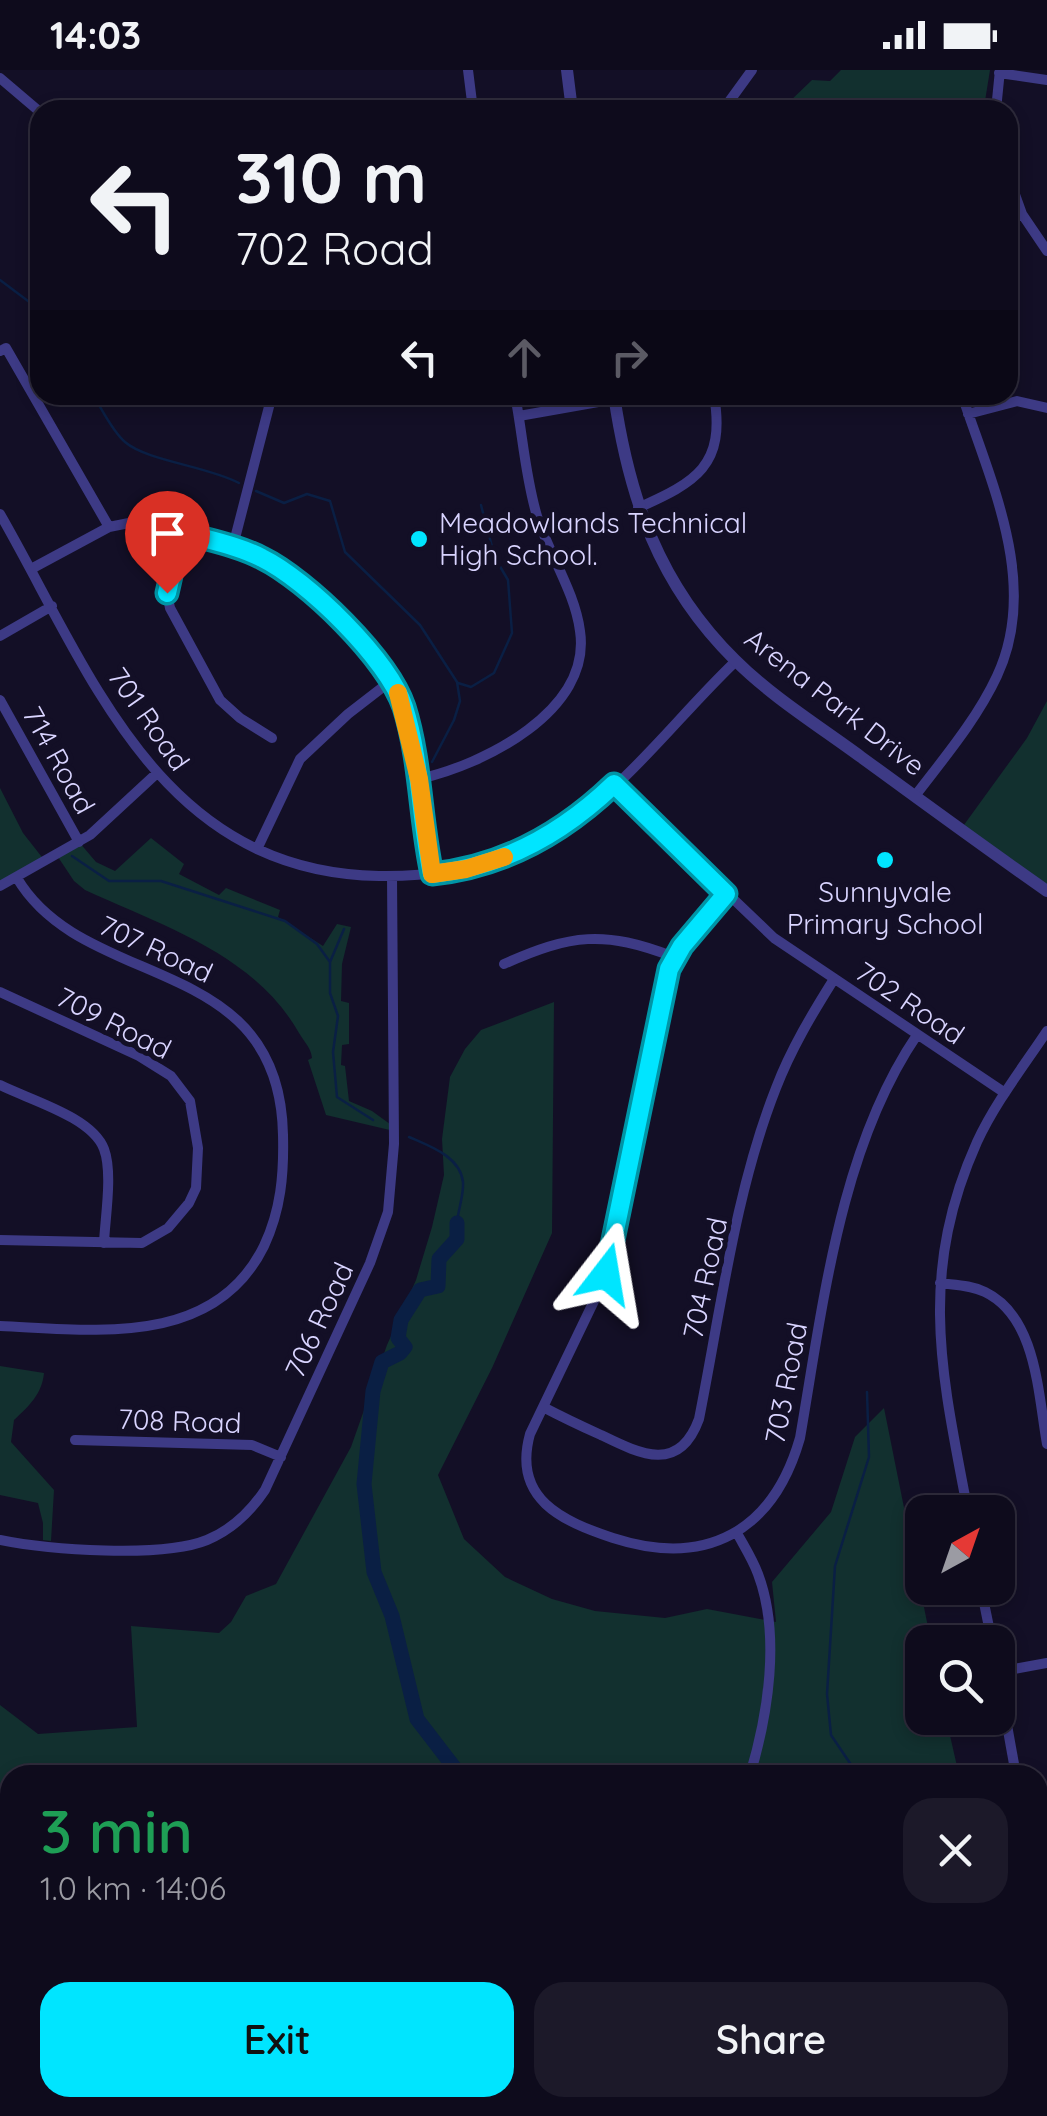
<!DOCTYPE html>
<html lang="en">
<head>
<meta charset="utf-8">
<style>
  :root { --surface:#0e0b1c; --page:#1c1929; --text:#f1f3f6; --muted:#9b9ba3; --line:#2e2b3b; --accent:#00e5ff }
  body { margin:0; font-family:Quicksand,sans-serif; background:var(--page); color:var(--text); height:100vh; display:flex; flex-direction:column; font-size:38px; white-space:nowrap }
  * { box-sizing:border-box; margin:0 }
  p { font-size:32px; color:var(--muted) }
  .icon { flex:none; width:55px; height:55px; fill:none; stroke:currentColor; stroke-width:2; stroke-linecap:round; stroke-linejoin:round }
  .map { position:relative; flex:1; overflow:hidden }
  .panel { position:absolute; left:0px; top:1695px; width:1048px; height:352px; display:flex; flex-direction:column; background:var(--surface); border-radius:30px 30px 0 0; box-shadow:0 5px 15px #0003,0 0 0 2px var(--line) }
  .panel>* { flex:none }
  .banner { position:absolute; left:30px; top:30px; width:988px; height:305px; border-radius:30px; box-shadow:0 5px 15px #0003,0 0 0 2px var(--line); background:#0e0b1c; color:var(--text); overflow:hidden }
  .needle { width:65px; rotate:40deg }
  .tools { position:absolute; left:905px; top:1425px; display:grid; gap:20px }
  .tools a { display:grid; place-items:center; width:110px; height:110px; border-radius:20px; background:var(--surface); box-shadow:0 5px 15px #0003,0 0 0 2px var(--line); font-size:50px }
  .pin { position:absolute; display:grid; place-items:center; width:85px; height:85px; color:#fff; margin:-102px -42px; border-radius:50% 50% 50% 0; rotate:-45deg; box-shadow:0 0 10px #0007 }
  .pin .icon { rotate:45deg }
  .me { position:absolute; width:110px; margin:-55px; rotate:14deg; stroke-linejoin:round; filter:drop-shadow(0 0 8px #0008) }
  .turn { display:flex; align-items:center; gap:35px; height:210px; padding:0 40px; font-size:45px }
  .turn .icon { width:130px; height:130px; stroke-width:2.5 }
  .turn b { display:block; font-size:70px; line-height:85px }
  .lanes { display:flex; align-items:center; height:95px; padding:0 40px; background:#0003; justify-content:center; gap:50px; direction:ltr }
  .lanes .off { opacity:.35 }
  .round { display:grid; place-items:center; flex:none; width:105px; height:105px; border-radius:30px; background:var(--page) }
  .summary { display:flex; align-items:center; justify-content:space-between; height:170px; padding:0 40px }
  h1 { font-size:60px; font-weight:600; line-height:75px; color:#1e9e55 }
  .button { display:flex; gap:20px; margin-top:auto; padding:20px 40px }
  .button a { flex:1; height:115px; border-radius:30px; background:var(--accent); color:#111; font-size:40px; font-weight:600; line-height:115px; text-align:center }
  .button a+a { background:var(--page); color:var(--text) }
  .status { display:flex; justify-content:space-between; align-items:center; height:70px; padding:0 50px; background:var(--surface); direction:ltr }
  .status svg { height:28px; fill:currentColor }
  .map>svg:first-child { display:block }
  .green { fill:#12302f }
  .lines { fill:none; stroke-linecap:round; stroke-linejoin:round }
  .stream { stroke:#0a1f44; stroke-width:2.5 }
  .river { stroke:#0a1f44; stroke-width:15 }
  .minor { stroke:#3d3a85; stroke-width:10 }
  .tertiary { stroke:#3d3a85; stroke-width:12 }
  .route-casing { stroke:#0095a6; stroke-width:25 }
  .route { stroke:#00e5ff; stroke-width:18 }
  .slow { stroke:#f59e0b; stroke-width:18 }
  .poi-dot { fill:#00e5ff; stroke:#130f26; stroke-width:4 }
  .labels { text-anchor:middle; stroke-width:10; stroke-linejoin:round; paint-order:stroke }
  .poi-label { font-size:28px; fill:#d9d4ff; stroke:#130f26; text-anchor:start }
  .street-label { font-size:28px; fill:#d9d4ff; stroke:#130f26 }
</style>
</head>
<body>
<div class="status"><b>14:03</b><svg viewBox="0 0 49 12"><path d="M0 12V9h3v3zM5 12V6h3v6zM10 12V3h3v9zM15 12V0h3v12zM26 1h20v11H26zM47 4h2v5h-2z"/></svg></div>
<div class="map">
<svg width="1047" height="2046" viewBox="0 0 1047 2046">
  <rect width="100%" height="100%" fill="#130f26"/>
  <!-- green -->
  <path class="green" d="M841,0h149l-5,31 -31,9h-164l-3,-6 25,-24 18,1z
    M1047,631v189l-86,-61 66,-91z
    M0,718l23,45 22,28 -45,25z
    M151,768l33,26 -5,10 40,21 7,-7 54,22 -2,7 45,29 14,-22 14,3 -9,37 -1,37 8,2v41l-7,1 -1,20 4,1 4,35 23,10 22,16v4l-68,-16 -18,-55 4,-2c-1,-10 -7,-15 -13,-25 -45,-79 -136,-107 -214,-143l-11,-9 -18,-27 23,-12 17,20 19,9z
    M554,932l-2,231 -60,135 -54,107 26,64 41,38 47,22 43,12 70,7 42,-9 69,13 -4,-40 59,-70 24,-75 29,-29 47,234h-9v76h24l13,57h-949v178l-10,-11v-237l38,29 99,-7 -6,-101 88,7 12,-11 15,-26 30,-12 75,-137 36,-102 29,-65 16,-53 12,-52 -2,-36 8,-62 15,-28 16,-19z
    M0,1296l44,7c-2,21 -15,33 -30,47l-3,22 43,48 -3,51 -8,-1v-17l-5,-20 -38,-8z
    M0,1989l10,5v44h119l9,2 -2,6h-136z
    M271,2038h686l8,8h-678z"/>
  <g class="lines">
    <!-- stream -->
    <path class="stream" d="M0,210l40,30
      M93,325c9,14 19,36 32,47 22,19 82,24 114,41
      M256,421l28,12 23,-9 23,7 15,51 75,73 37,57 3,19 -6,19 -22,42
      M458,613l13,4 23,-14 18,-40 -4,-53 -13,-22 -14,-53
      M72,786l37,25h52l124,40 32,23 13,18
      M344,859l-14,33v31l8,23 -5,36 4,45 36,23
      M409,1067c20,9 51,19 54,45 1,13 -5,28 -6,41
      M858,1705l-27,-40 -4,-41 8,-128 34,-109 -2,-65"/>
    <!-- river -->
    <path class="river" d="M457,1153v16l-18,20 -1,27 -18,4 -19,30 -3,18 7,9 -5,6 -18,9 -9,29 -9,93 10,88 18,44 25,103 43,56
      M985,2038l12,8"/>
    <!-- minor -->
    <path class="minor" d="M468,0l5,40
      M999,3l48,7
      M0,8l40,34
      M723,40l29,-40
      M996,40l4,-40
      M1008,105l14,39 25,37
      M1008,151l14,-7
      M0,281l6,-3 103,179
      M968,344l49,-13 30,7
      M519,346l96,-17
      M638,438c58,-26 88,-42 76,-113
      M0,444c92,160 159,358 379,362 65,1 125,-12 181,-47 68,-43 118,-113 176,-168
      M181,462l-14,61 3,15 50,92 20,18 32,20
      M233,476l39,-151
      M31,499l78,-42 25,-5 99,24 55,26 83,81 26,38 7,16 15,72 12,95
      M0,566l52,-30
      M0,630l79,142
      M419,709c64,-14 173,-68 161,-148 -5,-39 -31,-77 -43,-115 -12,-40 -14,-80 -22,-121
      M614,715l160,153 231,155
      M915,726c29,-38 62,-77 82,-120 43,-92 -6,-193 -35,-281
      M258,777l42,-88 48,-45 44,-34
      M0,816l90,-51 66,-61
      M726,824l-45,52 -12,23 -62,305 -77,160c-18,65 32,87 83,104 93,30 160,-6 187,-100 23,-133 40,-290 117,-403
      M504,894c67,-30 100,-34 170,-7
      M0,922l139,64 32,20 19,25 8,47 -2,40 -7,15 -21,25 -26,15 -142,-3
      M0,1015c30,15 92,32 104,64 9,24 1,69 0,94
      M940,1213c15,2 31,2 45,9 52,25 53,103 62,152
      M0,1256c94,4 214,22 264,-80 17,-36 20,-72 19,-111 -3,-184 -198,-142 -266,-257
      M543,1337c19,10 38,19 58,28 39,19 78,39 98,-16 22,-110 36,-227 77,-331 15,-39 36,-74 58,-109
      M75,1370l177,5 29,12
      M968,1442c-26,-137 -51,-236 9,-370 18,-39 46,-75 70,-111
      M737,1463c7,13 16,27 21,41 23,61 10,141 -8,201
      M0,1470c48,10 163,18 207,0 24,-10 44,-29 58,-50l105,-227 18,-51 6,-68 -2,-268
      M981,1518l11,54
      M998,1602l49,-9
      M998,1605l18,100
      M1038,1799l9,24
      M0,1982l10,4"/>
    <!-- tertiary -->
    <path class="tertiary" d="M567,0l5,40
      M614,325c15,103 45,190 121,265 37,37 84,66 126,97 62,45 123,90 186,134"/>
  </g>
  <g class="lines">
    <!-- route casing -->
    <g class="route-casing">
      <path id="route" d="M167,523l14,-61c27,8 56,13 81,26 45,22 126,101 142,149 17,54 16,112 28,167 70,-7 131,-41 182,-90l112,110 -44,52 -13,23 -63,305"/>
    </g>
    <!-- route -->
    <use href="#route" class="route"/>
    <!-- slow -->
    <path class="slow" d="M398,623l21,86 13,95 34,-5 38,-12"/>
  </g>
  <!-- markers -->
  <g class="poi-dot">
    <circle cx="419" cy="469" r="10"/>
    <circle cx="885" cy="790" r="10"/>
  </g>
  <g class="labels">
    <!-- poi labels -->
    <g class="poi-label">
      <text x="439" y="463">Meadowlands Technical<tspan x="439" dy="32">High School.</tspan></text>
      <text x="885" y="832" text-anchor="middle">Sunnyvale<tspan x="885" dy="32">Primary School</tspan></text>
    </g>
    <!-- street labels -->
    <g class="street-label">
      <text transform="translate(835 632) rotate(38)" y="10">Arena Park Drive</text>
      <text transform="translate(149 649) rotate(55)" y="10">701 Road</text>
      <text transform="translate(59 690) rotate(61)" y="10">714 Road</text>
      <text transform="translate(156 879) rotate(25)" y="10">707 Road</text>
      <text transform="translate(910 933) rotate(34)" y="10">702 Road</text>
      <text transform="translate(114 953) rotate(27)" y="10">709 Road</text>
      <text transform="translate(705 1208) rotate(-78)" y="10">704 Road</text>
      <text transform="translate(319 1250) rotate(-65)" y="10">706 Road</text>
      <text transform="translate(786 1313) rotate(-79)" y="10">703 Road</text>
      <text transform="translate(180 1351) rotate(2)" y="10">708 Road</text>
    </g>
  </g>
</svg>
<div class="tools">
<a><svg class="needle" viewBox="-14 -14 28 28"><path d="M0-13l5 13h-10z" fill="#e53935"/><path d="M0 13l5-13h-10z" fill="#9b9ba3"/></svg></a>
<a><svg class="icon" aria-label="search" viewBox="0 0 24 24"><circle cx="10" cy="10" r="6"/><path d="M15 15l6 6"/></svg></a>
</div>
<div class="pin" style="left:167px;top:523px;background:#d93025"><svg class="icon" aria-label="arrive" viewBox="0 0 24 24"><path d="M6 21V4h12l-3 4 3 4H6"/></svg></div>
<svg class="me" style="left:606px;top:1204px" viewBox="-20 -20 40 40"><path d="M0-17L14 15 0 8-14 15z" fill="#00e5ff" stroke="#fff" stroke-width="4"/></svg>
<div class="banner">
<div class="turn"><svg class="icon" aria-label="left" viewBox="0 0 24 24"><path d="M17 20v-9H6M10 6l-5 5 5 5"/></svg><div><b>310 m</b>702 Road</div></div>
<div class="lanes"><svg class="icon" aria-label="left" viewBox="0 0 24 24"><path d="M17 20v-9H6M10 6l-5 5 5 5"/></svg><svg class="icon off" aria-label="ahead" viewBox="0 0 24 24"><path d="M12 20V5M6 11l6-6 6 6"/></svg><svg class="icon off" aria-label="right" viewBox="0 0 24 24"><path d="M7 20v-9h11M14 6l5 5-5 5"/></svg></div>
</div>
<section class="panel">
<div class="summary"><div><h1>3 min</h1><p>1.0 km · 14:06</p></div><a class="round"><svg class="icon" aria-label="close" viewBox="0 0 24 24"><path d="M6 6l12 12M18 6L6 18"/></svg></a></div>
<div class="button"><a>Exit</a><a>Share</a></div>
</section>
</div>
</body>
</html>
